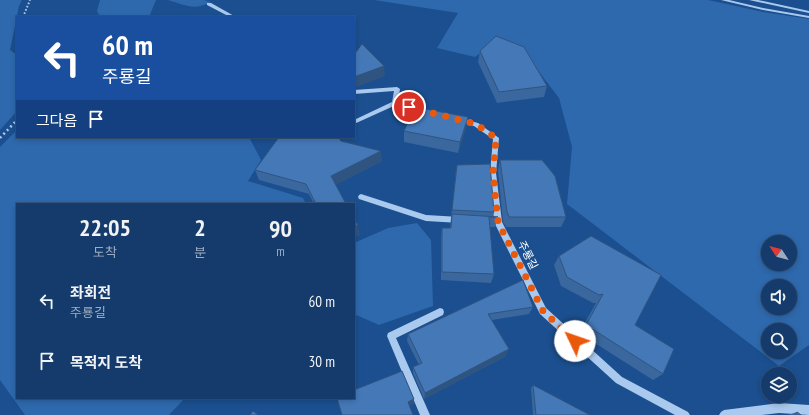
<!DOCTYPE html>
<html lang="ko">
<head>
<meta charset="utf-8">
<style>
  :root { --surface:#143b6b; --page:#214673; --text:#f1f3f6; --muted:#9dadc1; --line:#33557e }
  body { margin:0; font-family:"PT Sans Narrow","Noto Sans KR",sans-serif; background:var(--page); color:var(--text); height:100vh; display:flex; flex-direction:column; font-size:15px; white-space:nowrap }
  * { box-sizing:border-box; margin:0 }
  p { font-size:13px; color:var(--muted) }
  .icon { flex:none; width:22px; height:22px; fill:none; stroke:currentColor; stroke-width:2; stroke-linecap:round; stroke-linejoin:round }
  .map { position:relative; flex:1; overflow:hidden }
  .drawer { position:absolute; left:16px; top:203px; width:339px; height:196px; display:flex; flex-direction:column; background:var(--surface); border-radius:0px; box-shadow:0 2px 6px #0003,0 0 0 1px var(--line) }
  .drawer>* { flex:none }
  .hud { position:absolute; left:16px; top:16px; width:339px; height:122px; border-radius:0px; box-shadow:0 2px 6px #0003,0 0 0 1px var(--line); background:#1a4fa0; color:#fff; overflow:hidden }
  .needle { width:26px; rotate:306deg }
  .buttons { position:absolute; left:761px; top:235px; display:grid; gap:8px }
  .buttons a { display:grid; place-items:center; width:36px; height:36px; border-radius:50%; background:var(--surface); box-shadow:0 2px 6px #0003,0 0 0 1px var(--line); font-size:20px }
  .pin { position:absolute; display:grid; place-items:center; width:34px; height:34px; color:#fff; margin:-17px; border:2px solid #fff; border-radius:50%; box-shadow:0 1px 4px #0007 }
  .me { position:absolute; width:44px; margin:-22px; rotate:312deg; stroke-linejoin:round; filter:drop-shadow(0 0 3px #0008) }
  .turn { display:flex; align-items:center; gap:14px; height:84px; padding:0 20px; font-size:18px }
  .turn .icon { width:52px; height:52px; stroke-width:2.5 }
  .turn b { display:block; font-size:28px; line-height:34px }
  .then { display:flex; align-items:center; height:38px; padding:0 20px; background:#0003; gap:8px; font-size:15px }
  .eta { display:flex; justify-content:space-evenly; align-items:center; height:68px; text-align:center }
  .eta b { font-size:24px; font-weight:800; line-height:28px }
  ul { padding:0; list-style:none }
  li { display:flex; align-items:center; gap:12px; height:60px; padding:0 20px }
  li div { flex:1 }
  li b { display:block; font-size:15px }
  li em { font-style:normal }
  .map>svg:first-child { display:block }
  .green { fill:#2e69ad; fill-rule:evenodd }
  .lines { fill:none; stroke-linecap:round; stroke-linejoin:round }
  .path-far1 { stroke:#a9c9ee; stroke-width:2; stroke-dasharray:1.5 2; stroke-linecap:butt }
  .path { stroke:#a9c9ee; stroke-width:2.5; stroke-dasharray:2 3; stroke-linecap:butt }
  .minor { fill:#a9c9ee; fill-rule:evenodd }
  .wall { fill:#3a679d }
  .shaded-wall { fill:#305480 }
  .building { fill:#4478b7; stroke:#305480 }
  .route { stroke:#ea580c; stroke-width:7; stroke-dasharray:0 12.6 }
  .labels { text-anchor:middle; stroke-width:4; stroke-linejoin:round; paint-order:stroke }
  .street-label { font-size:11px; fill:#fff; stroke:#1b4f8f }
</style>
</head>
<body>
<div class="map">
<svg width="809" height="415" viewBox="0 0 809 415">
  <rect width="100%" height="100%" fill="#1b4f8f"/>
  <!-- green -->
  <path class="green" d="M0,0h22l-3,6 -9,44 7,5v56l-17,19z
    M100,0h56l-7,17h-49l-3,-6z
    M168,0h36l7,2c-17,9 -26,3 -43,-2z
    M374,0h334l55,12 46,7v326l-30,21 -212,-162 5,-57 -13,-49 -33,-43 -34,-11 -17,13 -38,-9 21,-35zM768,242h22v22h-22zM768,286h22v22h-22zM768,330h22v22h-22z
    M17,130v7h232l12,23 -13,21 55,17 3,6h-289v194h168l-16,17h-144l-25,-35v-233z
    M417,223l14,17 2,66 -54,19 -25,-11v-71l34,-15z"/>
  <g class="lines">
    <!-- path-far1 -->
    <path class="path-far1" d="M23,17l7,-17"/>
    <!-- path -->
    <path class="path" d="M0,138l17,-18"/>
    <!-- minor -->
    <path class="minor" d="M721,0h8l34,8 46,8v2l-46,-8z
      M749,0h9l51,11v2z
      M207,3h4l25,14h-6l-23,-12z
      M397,87l3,2 -2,13 26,7v2l-2,1 -26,-7 -42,19v-4l38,-18 2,-11 -40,3v-4z
      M459,118l19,5 21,15 -3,35 6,49 44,86 76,69 66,35 2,3h-15l-59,-32 -76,-69 -46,-92 -4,-49 3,-34 -19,-13 -17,-5v-2z
      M361,194l65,21 34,2 3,1 1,2 -1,2 -3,1 -34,-2 -67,-22 -1,-2 1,-2z
      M440,308l3,1 1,3 -1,3 -47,23 34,77h-10l-33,-79 1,-3z
      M779,403l30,2v10l-30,-2 -18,2h-42l2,-3 3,-2z"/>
  </g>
  <!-- wall -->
  <path class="wall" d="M480,51l67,35 -3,11 -47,6 -19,-41z
    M466,127l-8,26 -54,-11v-11z
    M341,141l41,20 -47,24 11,19h-32l-5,-10 -50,-14 -4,-10z
    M500,160l66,57 -5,10h-55l-3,-5 -5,-52z
    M456,170l38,42 -1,5h5l-3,10h-5l4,47 -3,9 -50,-3v-43l1,-9h8z
    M591,236l44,89 28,49 -10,6 -74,-47 17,-30h-3l-32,-17 -7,-21 5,-9z
    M523,280l10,27 -4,7 -37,6 14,36 -82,43 -11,-26v-6l6,-2 -12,-24 1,-7z
    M533,385l57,30h-57l-2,-27z
    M797,412l4,3h-13z"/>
  <!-- shaded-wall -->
  <path class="shaded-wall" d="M384,66l1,10 -31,12v-11z
    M468,117l-2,10 -8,26 2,-11z
    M381,151l1,10 -49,25 -2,-10z
    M358,225l2,10 -6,2v-10z
    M509,349l-3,7 -82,43 1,-6z
    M414,399v5l-6,3v-5z"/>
  <!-- building -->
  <path class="building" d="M496,36l28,11 23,39 -48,6 -19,-41z
    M362,44l22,22 -30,11v-22z
    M415,107l53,10 -8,25 -56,-11z
    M279,137h59l3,4 40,10 -50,25 15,28h-30l-10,-20 -51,-14z
    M500,160h42l13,16 11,41h-57l-2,-5z
    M490,164l4,48 -42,-2 5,-45z
    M452,214l46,3h-9l5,57 -52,-2v-44h9z
    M354,218l4,7 -4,2z
    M591,236l70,39 -26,50 39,24 -11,25 -77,-49 17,-31 -4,1 -32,-18 -8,-21z
    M523,280l10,27 -45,7 21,35 -84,44 -12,-26 9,-4 -14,-29z
    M402,371l12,28 -6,3 5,13h-71l-5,-17h17v-8z
    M533,385l57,30h-54z
    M253,411l5,4h-8z
    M797,412l4,3h-6z"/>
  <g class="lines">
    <!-- route -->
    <path class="route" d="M409,107l67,17 20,14 -3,35 5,49 45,89 32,30"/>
  </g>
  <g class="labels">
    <!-- street labels -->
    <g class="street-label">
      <text transform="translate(528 255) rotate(63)" y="4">주룡길</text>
    </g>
  </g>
</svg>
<div class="buttons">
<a><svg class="needle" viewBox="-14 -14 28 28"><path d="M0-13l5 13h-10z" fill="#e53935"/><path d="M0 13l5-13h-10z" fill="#9dadc1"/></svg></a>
<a><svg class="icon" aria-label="sound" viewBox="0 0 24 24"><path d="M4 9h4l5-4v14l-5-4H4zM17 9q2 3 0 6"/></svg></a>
<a><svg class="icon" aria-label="search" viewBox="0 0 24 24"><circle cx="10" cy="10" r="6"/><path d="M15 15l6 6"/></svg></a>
<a><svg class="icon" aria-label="layers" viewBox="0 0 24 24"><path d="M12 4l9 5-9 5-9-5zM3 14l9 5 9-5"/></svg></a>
</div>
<div class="pin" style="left:409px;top:107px;background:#d93025"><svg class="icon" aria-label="arrive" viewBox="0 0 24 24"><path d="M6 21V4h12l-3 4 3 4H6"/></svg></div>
<svg class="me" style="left:575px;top:341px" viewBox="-20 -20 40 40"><circle r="19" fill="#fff"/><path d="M0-13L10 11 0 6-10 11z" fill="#ea580c"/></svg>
<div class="hud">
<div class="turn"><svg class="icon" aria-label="left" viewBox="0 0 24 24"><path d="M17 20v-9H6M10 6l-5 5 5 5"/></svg><div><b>60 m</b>주룡길</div></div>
<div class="then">그다음<svg class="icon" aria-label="arrive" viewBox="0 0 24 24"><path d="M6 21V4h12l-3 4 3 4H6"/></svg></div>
</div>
<section class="drawer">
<div class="eta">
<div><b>22:05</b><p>도착</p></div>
<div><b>2</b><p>분</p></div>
<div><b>90</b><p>m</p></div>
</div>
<ul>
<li><svg class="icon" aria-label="left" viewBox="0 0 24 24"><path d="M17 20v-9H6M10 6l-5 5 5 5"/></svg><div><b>좌회전</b><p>주룡길</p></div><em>60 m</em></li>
<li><svg class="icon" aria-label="arrive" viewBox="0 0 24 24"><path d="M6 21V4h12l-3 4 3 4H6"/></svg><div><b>목적지 도착</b></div><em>30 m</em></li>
</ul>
</section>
</div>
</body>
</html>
